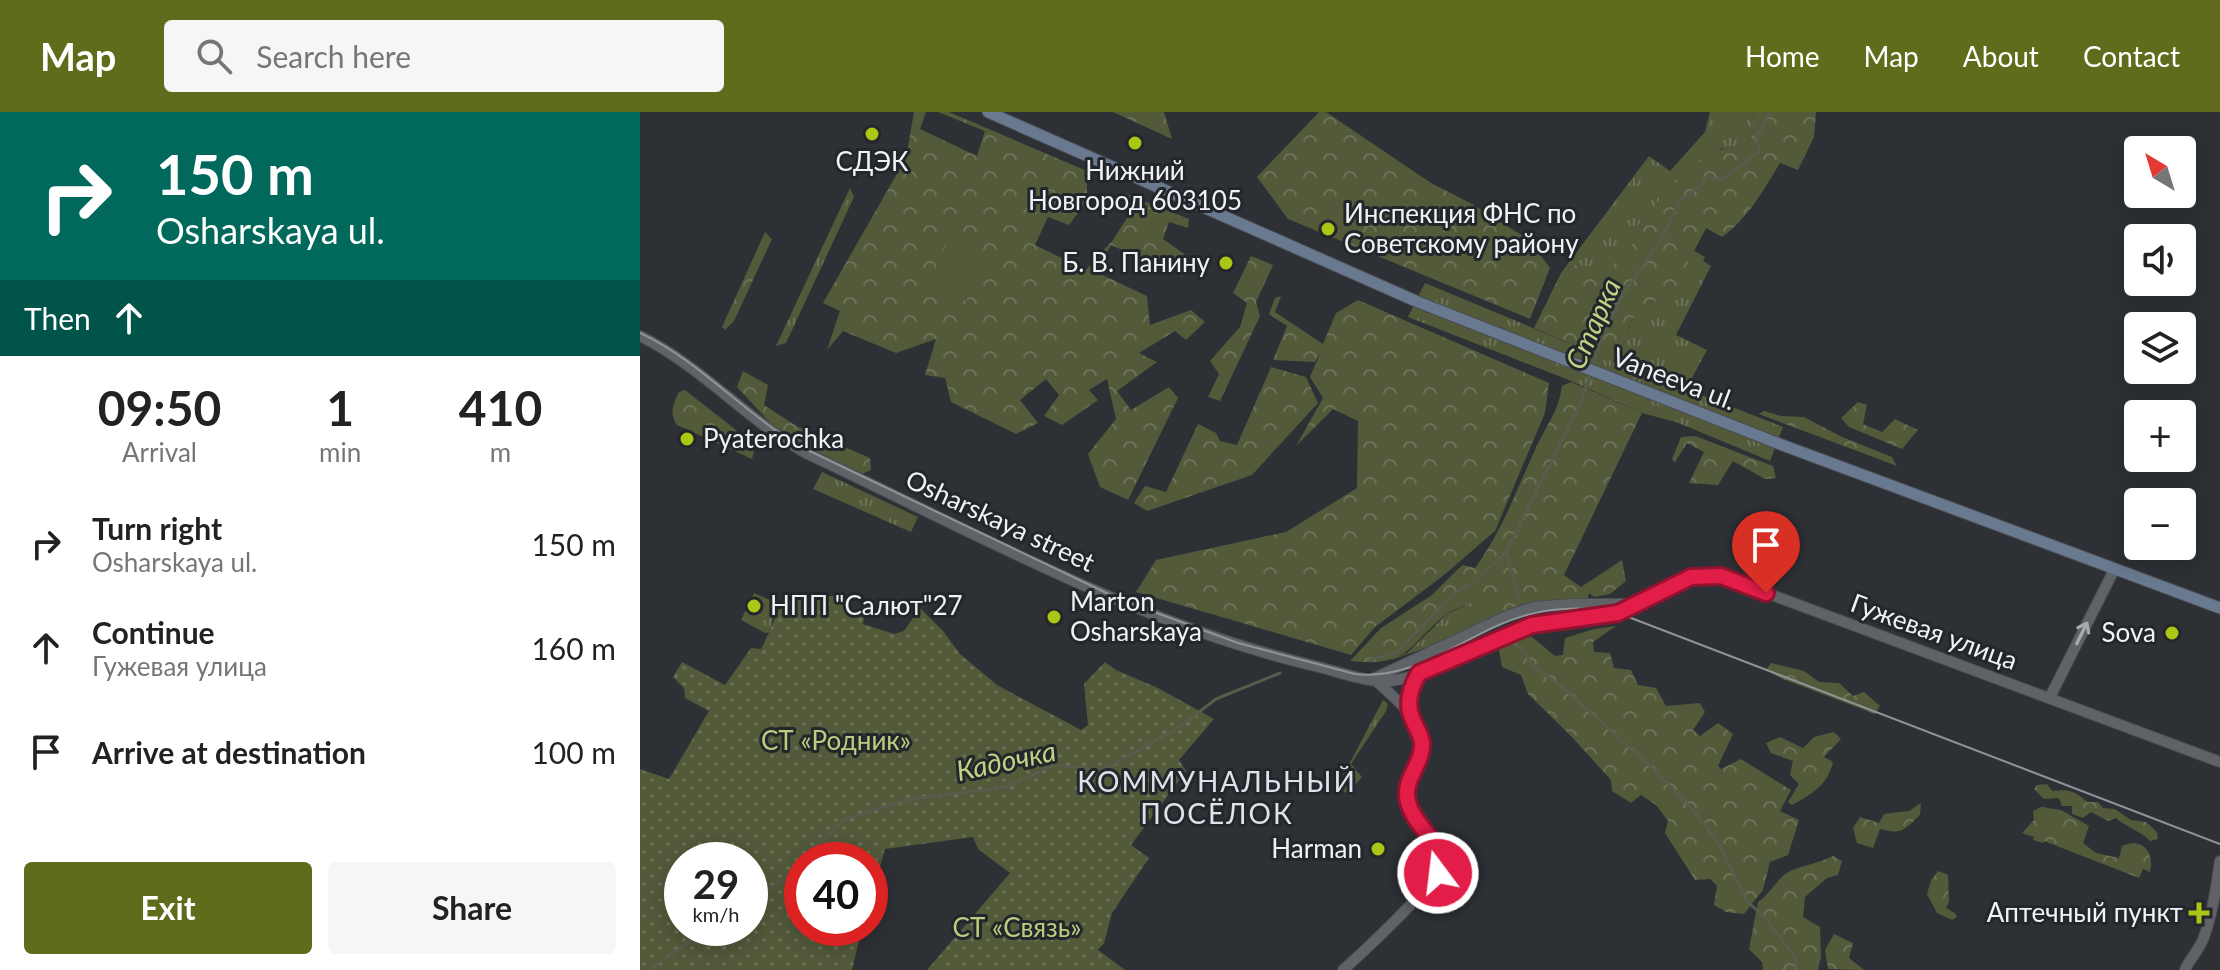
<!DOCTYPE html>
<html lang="en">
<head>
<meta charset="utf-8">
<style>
  :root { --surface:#fff; --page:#f6f6f6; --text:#222; --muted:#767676; --accent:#606c1c }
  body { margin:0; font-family:Lato,sans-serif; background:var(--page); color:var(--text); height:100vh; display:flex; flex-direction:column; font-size:30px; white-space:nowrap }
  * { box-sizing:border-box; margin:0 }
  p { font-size:26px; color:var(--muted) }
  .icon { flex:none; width:44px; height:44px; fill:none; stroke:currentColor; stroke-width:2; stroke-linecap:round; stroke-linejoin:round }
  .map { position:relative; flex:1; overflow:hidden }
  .drawer { display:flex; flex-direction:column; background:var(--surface); width:640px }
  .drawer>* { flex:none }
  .top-card { background:#00695c; color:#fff; overflow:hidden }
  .needle { width:52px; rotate:322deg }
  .tools { position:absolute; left:1484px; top:24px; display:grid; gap:16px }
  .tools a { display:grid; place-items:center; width:72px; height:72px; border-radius:8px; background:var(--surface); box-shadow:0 4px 20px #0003; font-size:40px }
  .speed { position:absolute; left:24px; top:730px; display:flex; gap:16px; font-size:40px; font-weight:700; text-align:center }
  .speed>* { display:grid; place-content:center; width:104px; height:104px; border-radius:50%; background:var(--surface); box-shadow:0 4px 20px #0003; line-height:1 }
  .speed small { font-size:20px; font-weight:400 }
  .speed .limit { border:12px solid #d22; background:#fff; color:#111 }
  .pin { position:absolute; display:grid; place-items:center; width:68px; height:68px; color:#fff; margin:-82px -34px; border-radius:50% 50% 50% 0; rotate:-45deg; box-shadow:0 0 8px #0007 }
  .pin .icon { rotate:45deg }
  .me { position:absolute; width:88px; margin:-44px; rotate:345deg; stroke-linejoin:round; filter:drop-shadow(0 0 6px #0008) }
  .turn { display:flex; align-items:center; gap:28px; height:168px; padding:0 24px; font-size:36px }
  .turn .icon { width:104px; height:104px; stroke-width:2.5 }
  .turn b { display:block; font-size:56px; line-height:68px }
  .then { display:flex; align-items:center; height:76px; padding:0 24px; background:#0003; gap:16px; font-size:30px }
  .eta { display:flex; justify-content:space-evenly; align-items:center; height:136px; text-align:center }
  .eta b { font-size:48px; font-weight:700; line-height:56px }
  .button { display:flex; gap:16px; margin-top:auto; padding:16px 24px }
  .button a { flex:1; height:92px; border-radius:8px; background:var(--accent); color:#fff; font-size:32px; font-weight:700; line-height:92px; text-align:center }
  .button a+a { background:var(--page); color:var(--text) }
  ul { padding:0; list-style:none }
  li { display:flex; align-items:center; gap:24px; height:104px; padding:0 24px }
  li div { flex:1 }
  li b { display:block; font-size:30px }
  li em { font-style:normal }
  header { display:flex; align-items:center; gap:48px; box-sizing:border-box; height:112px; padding:0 40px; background:var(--accent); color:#fff }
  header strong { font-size:38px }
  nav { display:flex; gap:44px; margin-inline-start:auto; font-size:28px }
  .search { width:560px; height:72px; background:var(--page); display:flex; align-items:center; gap:20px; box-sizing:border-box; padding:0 28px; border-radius:8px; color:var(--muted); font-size:30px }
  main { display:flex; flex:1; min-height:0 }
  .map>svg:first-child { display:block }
  .grass { fill:url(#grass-tufts) }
  .forest { fill:url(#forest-crowns) }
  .park { fill:#535a3a }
  .garden { fill:url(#garden-dots); fill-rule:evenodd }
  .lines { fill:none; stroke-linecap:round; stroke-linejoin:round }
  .stream { stroke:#575c4c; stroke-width:3 }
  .tertiary-casing { stroke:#4a4c51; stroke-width:12 }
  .secondary-casing { stroke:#4a4c51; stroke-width:13 }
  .tertiary { stroke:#5f6368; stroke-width:10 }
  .secondary { stroke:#687990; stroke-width:11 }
  .tram { stroke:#909397; stroke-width:2 }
  .oneway { stroke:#a8aaae }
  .route-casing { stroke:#92132f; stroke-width:20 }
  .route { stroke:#e11d48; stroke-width:14 }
  .poi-dot { fill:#abc614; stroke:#23262b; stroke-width:3 }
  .labels { text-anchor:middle; stroke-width:6; stroke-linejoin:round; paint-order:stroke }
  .poi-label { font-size:26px; fill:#f0f2f5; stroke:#23262b; text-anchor:start }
  .street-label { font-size:26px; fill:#f0f2f5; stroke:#23262b }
  .park-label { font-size:26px; fill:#bbcd7f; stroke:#23262b }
  .water-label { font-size:28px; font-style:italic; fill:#c0d284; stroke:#23262b }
  .neighbourhood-label { font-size:28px; letter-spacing:2px; fill:#dfe3e9; stroke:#23262b }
</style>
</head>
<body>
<header>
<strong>Map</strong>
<div class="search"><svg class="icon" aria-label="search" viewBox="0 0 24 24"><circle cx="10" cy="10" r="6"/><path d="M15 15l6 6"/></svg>Search here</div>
<nav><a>Home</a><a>Map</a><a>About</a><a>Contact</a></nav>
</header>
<main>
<section class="drawer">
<div class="top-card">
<div class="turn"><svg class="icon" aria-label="right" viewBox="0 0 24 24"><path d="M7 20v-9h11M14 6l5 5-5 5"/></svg><div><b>150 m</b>Osharskaya ul.</div></div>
<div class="then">Then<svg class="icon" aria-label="ahead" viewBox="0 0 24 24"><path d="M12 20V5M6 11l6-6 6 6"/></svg></div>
</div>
<div class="eta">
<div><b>09:50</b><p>Arrival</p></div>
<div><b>1</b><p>min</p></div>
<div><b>410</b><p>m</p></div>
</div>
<ul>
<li><svg class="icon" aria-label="right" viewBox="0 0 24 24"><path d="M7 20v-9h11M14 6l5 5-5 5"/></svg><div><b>Turn right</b><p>Osharskaya ul.</p></div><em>150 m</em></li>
<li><svg class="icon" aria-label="ahead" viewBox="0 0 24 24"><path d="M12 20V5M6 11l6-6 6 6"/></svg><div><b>Continue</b><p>Гужевая улица</p></div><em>160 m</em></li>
<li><svg class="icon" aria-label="arrive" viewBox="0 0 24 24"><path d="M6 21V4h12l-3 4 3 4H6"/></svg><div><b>Arrive at destination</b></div><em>100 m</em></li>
</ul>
<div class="button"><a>Exit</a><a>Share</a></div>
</section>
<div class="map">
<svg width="1580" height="858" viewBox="0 0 1580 858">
  <defs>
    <pattern id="grass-tufts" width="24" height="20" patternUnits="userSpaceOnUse" patternTransform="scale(2)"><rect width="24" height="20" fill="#535a3a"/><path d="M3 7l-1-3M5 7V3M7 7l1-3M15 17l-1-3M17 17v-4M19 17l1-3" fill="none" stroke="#6c7257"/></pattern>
    <pattern id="forest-crowns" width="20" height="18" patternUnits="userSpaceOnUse" patternTransform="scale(2)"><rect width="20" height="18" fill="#535a3a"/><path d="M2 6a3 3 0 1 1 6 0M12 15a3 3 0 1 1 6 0" fill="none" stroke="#6c7257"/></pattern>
    <pattern id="garden-dots" width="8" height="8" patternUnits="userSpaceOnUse" patternTransform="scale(2)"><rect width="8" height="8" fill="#535a3a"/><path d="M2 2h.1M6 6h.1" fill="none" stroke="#6c7257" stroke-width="1.8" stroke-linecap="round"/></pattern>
  </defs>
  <rect width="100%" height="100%" fill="#2d3035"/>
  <!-- grass -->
  <path class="grass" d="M1070,0h43l1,15 -6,19 -28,3 -85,91 -7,15 -25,18 -26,-9 -16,9 88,-117 21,15 35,-39z
    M210,76l4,9 -68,146 -10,3z
    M1053,138l12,7 -2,4 8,5 -35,69 31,15 -21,39 97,38 -13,34 -94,-39 -34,-9 -73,-33 -161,-63 17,-34 192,80 15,-44 19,-19 16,3z
    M182,360l96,45 -7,15 -98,-43z
    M840,477l12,29 -64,29 -40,14 19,-8 40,-39 26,-12 2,-11z
    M114,481l27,12 -8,13 -3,14 -5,1 -24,-13z
    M743,588l5,4 -2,7 -35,53 11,13 -7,8 -4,11 -14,-9z"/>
  <!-- forest -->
  <path class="forest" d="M274,0h12l-6,17 57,27 8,-25 -47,-19h11l138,59v29l-18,25 -21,-8 -13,28 51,25 27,-30 17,-27 -6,-20 65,26 -1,9 -19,-6 -6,17 27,19 -8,18 -71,-31 -15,27 51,24 3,29 41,-15 14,12 -19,18 -11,-9 -36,22 18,9 -40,29 14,19 38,-23 9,11 -50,102 -28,-13 -12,-33 28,-35 -9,-40 -18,11 9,10 -36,25 -18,-9 15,-21 -13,-16 -26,21 18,23 -22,11 -65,-32 -6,-24 -20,-3 11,-36 -40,14 -53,-22 -16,19 13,-39 -17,-8 83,-145z
    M473,0h51l8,27z
    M679,0h7l105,71 41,21 57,36 21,28 -20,51 -242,-100 -31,-42z
    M1113,0h63l-2,25 -16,33 -18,-7c-17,28 -31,54 -58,74l-16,-9 -39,76 -16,-4 -19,19 -15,44 -83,-35 27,-55 16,-9 26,8c16,-14 33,-19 31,-43 23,-25 52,-63 83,-78 9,-4 21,-4 31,-5l6,-19z
    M125,120l7,7 -38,82 -9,9 -3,-3z
    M611,144l22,9 -17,37 4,14 -40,85 -12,-4 11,-23 -9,-13 30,-34 7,-24 -14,-10z
    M641,184l-6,16 48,32 13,-31 22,-13 191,83 -4,30 -50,118 -51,44 -69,52 -24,28 -215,-63 20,-32 130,-28 71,-44 1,-67 -25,-12 -37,37 27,-48 -13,-21 11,-26 -6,11 -42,-2 14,-34 -18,-12 6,-16z
    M631,255l35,10 12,26 -66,72 -105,36 -13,-8 11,-17 21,6 32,-68 18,9 4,8 17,4z
    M103,259l25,14 -4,20 34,22 72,31 1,12 -9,4 -53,-26 -37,-23 -35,-38z
    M931,270l71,31 -78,162 17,12 41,-27 4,21 -16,13 -16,3 -5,-4 -1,5 -65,6 -31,14 -12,-28 -5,2 -2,10c-9,4 -21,8 -29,14 -39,33 -36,51 -94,45l31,-33 51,-33 26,-26 5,-4 12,3c27,-37 41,-77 60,-118 10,-23 24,-39 27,-64z
    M45,278l60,47 9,14 -2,8 -75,-34c-8,-11 -4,-22 2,-33z
    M1218,290l9,3 -4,19 19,8 13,-13 23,11 -16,19 -53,-22 -8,-9z
    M1124,299l17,5 23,1 38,20 50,20 5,9 -138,-52z
    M1055,324l78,30 3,12 -11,1 -32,-18 -15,24 -29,-2 15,-31 -17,-9 -12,19 -3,-3 9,-22z
    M976,514l-23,16 1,10 16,1 4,15 17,2 7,15 18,3 10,18 34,-3 5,9 -12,18 7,6 18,-13 15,11 -15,32 3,3 20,-10 50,31 -11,21 19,9 -11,35 -18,7 -7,28 -19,24 -18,-2 -12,-7 3,-19 -7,-7 -15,1 -30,-47 3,-12 -12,-16 -15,-10 -10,8 -19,-12 -1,-11 -40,-44 -43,-42 -7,-19 -19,-8 -3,-17 14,-10 19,-3 23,19 8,-1 2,-17 29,-9z
    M1131,551l33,8 15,11 20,1 14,13 11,-4 16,14 -5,8 -95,-36 -14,-8z
    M1194,620l7,7 -17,18 9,5c-5,23 -21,32 -41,43l-4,-3 11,-18 -9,-9 3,-14 -22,-8 -5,-10 14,-6 23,11 11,-11z
    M1407,672l5,7c15,-2 24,0 35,11h11l5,6 12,1 16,11 15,2 11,10 1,7 -8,2c-10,-11 -23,-13 -34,-23l-8,3 -17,-9 -8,6 -11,-4v-8h-10l-3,-8 -15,1 -10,-10 3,-4z
    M1281,691l-1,12c-16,15 -18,20 -40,14l-7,19 -16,-5 -4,-15 7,-11 19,6 5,-9 25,-3z
    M1401,695l20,3 28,16 -6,17 13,10 23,5 3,-12c20,-9 33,6 28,26l-7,-3 -4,9 -95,-37 -1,2 -10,-3 1,-3 -12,-4 12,-13 -1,-9z
    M1193,744l9,5 -4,14 -11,3 -22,19 -2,20 17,10 1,30 -3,13h-55l-1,-8 -13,-13 9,-47c12,-8 20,-25 32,-31 14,-6 29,-8 43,-15z
    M1298,759l10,4 1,27 -3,6 9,5 2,4 -5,3 -15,-7 -10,-19 4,-14z
    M1194,822l19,9 -4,15 15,12 -36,-1 -3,-19z"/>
  <!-- park -->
  <path class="park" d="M310,124l38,16 -22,49 -37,-17z"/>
  <!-- garden -->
  <path class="garden" d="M147,484h49l28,22 -1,6 31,10 10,-3 16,-23 24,24 16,22 37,31 84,45 7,-5 -4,-41 21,-22 11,8 42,18 56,31 -35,41 7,11 -55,74 18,13 -37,55 -8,30 -6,7 27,20h-198l83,-97 -32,-24 -5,-12 -88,12 -15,52v-41h-68v68h60l-10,42h-212v-201l29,10 40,-68 -24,-13 -1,-10 -11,-11 9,-15 43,23 26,-37 10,1c10,-18 14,-35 26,-53zM42,748h68v68h-68z"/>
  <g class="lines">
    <!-- stream -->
    <path class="stream" d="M839,466l26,-25
      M879,487l-13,-47 75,-150 20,-62 22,-46 37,-52 21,-43 19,-12 6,-10 16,3 38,-29 -4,-13 14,-26
      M878,534l19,23 24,17 85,76 45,45 28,37 28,57 19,18 29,38 2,13
      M729,548l27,-7 54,-56 19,-13
      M110,790l29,-20 64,-62 63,-20 100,-13 48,-22 49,5 75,-42 38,-29 64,-26
      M12,858l3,-5 56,-37"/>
    <!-- tertiary casing -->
    <g class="tertiary-casing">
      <path id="tertiary" d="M0,224c61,30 107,84 166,117 168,79 332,172 513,214 23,6 54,18 78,13 48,-9 88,-42 134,-55 28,-8 58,-2 84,-11 39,-14 62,-41 106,-38l499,186
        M735,566l132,-62 27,-9 37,-3h61
        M1410,585l64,-127
        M771,604l-2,-20 10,-23
        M703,858c18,-16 90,-83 96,-101 3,-8 1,-16 -3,-23 -11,-18 -33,-36 -30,-59 2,-12 11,-22 14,-33 9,-30 -26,-57 -45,-74
        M1545,858c5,-12 15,-21 19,-33 9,-25 12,-50 16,-76"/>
    </g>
    <!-- secondary casing -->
    <g class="secondary-casing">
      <path id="secondary" d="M348,0l430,190 359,141 443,165"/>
    </g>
    <!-- tertiary -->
    <use href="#tertiary" class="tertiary"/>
    <!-- secondary -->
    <use href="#secondary" class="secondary"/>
    <!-- tram -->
    <path class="tram" d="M0,221c58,27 102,78 157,112l322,154 119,44 117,31c66,7 112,-43 172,-59 30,-8 62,-8 91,-2l602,231"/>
  </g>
  <!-- one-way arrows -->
  <defs><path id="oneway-shaft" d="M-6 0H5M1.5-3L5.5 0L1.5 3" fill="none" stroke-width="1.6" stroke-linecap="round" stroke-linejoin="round" transform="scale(2)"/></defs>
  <use class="oneway" href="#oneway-shaft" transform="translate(1442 521) rotate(-64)"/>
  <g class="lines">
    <!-- route casing -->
    <g class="route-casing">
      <path id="route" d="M798,761l2,-19c-8,-19 -27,-32 -32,-52 -6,-23 15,-37 14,-59 -1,-9 -6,-15 -9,-23 -8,-16 -3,-32 6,-47l113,-48 86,-12 73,-36 30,-1 45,17"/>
    </g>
    <!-- route -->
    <use href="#route" class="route"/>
  </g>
  <!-- markers -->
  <g class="poi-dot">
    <circle cx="232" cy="22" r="8"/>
    <circle cx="495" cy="31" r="8"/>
    <circle cx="688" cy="117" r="8"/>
    <circle cx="586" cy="151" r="8"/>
    <circle cx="47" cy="327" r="8"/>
    <circle cx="114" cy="494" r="8"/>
    <circle cx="414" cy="505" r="8"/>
    <circle cx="1532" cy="521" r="8"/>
    <circle cx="738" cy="737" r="8"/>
    <path d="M1555 789h8v8h8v8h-8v8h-8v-8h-8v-8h8z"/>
  </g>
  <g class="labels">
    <!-- poi labels -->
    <g class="poi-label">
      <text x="232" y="59" text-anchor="middle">СДЭК</text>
      <text x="495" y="68" text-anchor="middle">Нижний<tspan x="495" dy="30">Новгород 603105</tspan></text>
      <text x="704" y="111">Инспекция ФНС по<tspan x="704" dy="30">Советскому району</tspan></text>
      <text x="570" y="160" text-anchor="end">Б. В. Панину</text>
      <text x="63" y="336">Pyaterochka</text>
      <text x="430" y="499">Marton<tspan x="430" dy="30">Osharskaya</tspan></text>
      <text x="130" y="503">НПП "Салют"27</text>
      <text x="1516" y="530" text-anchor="end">Sova</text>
      <text x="722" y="746" text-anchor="end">Harman</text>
      <text x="1543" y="810" text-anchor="end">Аптечный пункт</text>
    </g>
    <!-- street labels -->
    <g class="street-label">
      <text transform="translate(1034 267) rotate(21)" y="9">Vaneeva ul.</text>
      <text transform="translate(360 409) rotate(25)" y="9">Osharskaya street</text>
      <text transform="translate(1294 520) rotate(20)" y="9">Гужевая улица</text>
    </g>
    <!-- park labels -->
    <g class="park-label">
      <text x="196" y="638">СТ «Родник»</text>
      <text x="377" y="825">СТ «Связь»</text>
    </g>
    <!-- water labels -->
    <g class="water-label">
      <text transform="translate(953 212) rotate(-66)" y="10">Старка</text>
      <text transform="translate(366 649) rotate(-12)" y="10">Кадочка</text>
    </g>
    <!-- neighbourhood labels -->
    <g class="neighbourhood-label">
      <text x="577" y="680">КОММУНАЛЬНЫЙ<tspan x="577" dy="32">ПОСЁЛОК</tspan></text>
    </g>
  </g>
</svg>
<div class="tools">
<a><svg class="needle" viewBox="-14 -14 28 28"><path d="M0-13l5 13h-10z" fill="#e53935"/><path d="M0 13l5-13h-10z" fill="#767676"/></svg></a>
<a><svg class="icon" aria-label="sound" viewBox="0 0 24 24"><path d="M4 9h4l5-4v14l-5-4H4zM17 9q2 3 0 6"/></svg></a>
<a><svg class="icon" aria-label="layers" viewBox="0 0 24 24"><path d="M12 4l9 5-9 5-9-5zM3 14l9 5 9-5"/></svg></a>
<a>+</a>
<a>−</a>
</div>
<div class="speed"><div>29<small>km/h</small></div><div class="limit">40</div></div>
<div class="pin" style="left:1126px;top:481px;background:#d93025"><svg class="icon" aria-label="arrive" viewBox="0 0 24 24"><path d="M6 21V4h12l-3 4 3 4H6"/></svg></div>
<svg class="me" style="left:798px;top:761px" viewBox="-20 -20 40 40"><circle r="17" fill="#e11d48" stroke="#fff" stroke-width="3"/><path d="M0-11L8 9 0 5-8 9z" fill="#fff"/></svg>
</div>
</main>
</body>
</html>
